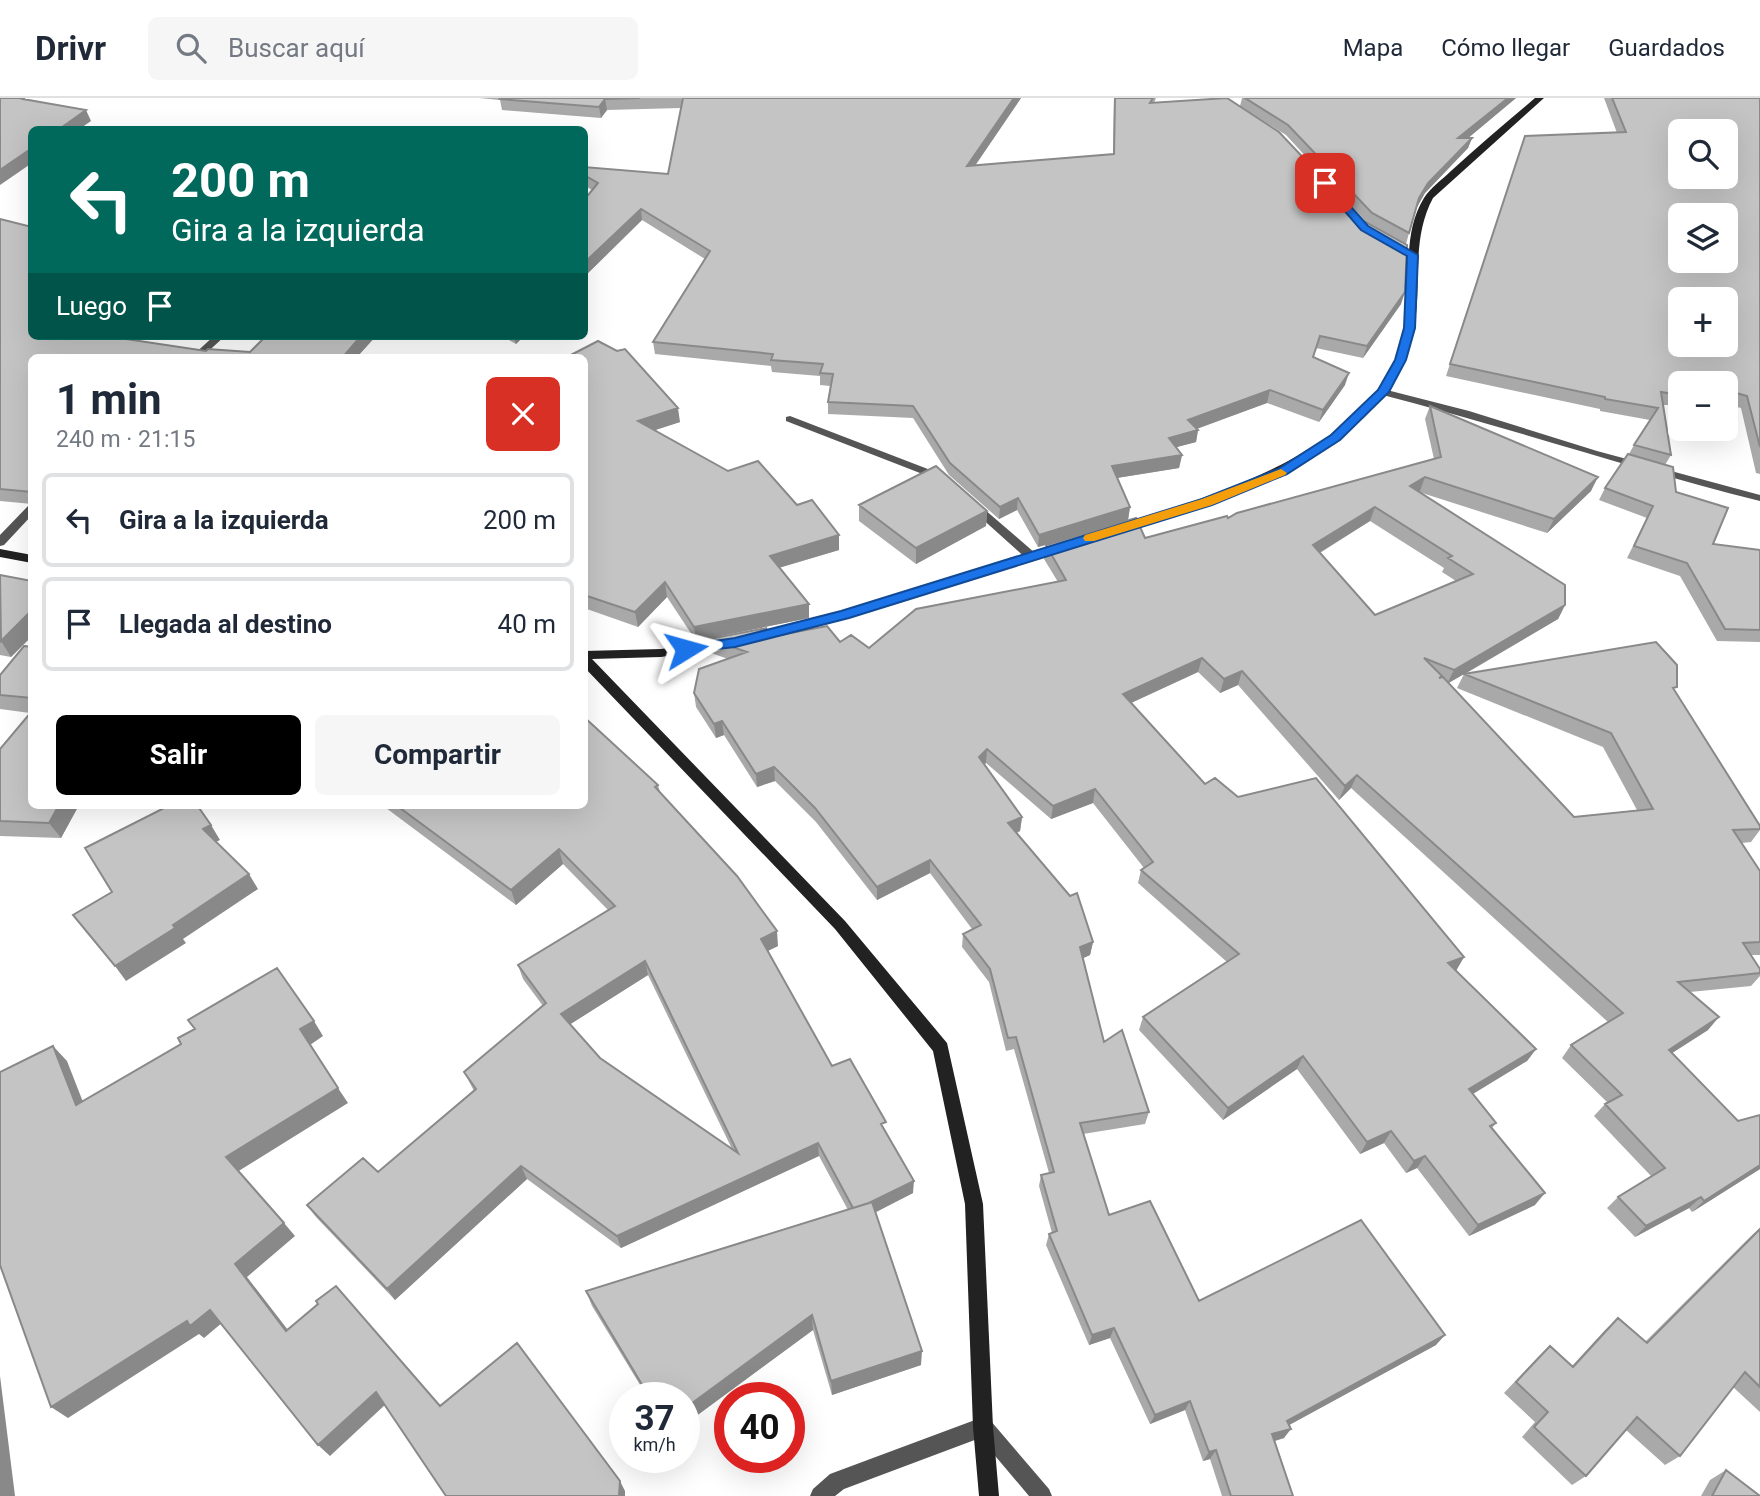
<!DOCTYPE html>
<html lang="es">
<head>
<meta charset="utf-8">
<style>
  :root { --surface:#fff; --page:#f6f6f7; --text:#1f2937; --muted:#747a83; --line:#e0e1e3; --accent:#000 }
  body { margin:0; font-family:Roboto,sans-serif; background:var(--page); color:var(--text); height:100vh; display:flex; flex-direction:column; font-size:26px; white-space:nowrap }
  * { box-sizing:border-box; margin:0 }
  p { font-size:23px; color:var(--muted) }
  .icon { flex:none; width:38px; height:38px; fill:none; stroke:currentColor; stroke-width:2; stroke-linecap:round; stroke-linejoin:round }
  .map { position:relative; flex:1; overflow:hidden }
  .side { position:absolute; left:28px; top:256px; width:560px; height:455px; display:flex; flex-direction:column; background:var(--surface); border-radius:10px; box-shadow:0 7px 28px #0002 }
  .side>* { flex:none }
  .hud { position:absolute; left:28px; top:28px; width:560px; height:214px; border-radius:10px; box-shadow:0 7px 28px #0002; background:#00695c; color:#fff; overflow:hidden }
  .tools { position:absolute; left:1668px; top:21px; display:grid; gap:14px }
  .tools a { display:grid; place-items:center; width:70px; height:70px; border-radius:10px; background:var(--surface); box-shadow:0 7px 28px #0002; font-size:35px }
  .speed { position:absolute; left:609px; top:1284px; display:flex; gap:14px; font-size:35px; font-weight:700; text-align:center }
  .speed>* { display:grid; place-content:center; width:91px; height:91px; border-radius:50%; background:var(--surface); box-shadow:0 7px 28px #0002; line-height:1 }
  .speed small { font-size:18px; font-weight:400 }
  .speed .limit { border:10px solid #d22; background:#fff; color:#111 }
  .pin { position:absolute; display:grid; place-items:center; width:60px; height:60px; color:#fff; margin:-30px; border-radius:14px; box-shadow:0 4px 10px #0006 }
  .me { position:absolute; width:77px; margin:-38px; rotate:82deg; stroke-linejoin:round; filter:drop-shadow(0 0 5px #0008) }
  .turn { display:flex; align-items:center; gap:24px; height:147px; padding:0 28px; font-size:32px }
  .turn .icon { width:91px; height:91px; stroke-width:2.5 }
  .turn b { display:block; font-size:49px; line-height:60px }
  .then { display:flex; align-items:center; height:66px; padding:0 28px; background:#0003; gap:14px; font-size:26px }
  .round { display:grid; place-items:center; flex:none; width:74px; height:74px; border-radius:10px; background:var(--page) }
  .head { display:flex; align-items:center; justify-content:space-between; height:119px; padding:0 28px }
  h1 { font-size:42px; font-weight:700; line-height:52px }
  .primary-button { display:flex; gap:14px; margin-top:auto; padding:14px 28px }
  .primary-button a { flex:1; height:80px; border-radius:10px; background:var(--accent); color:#fff; font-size:28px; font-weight:700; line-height:80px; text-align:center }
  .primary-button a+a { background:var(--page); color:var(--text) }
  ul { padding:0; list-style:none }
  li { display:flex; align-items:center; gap:21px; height:94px; margin:0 14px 10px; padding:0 14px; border:4px solid var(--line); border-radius:10px }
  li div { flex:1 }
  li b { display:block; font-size:26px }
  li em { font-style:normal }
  header { display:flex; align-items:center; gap:42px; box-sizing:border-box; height:98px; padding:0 35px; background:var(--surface); border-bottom:2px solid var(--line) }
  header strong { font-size:33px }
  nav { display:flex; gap:38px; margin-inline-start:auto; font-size:24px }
  .search { width:490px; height:63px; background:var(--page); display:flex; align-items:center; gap:18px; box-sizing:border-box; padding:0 24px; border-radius:10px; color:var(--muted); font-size:26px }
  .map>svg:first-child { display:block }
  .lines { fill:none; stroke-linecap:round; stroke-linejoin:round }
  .street { fill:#555; fill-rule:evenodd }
  .secondary { fill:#222; fill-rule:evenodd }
  .wall { fill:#a9a9a9; fill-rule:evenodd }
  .shaded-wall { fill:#898989 }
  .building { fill:#c4c4c4; stroke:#898989; stroke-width:2; fill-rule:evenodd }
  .route { fill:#1a73e8; stroke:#114b97; stroke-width:2 }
  .slow { fill:#f59e0b }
</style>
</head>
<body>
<header>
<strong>Drivr</strong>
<div class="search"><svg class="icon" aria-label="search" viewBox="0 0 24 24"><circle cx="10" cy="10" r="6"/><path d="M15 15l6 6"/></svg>Buscar aquí</div>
<nav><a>Mapa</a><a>Cómo llegar</a><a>Guardados</a></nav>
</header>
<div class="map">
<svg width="1760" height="1398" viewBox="0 0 1760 1398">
  <rect width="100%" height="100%" fill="#fff"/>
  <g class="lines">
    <!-- street -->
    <path class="street" d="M214,238h11l-23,21h-11z
      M1383,291l86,22 128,40 163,44v6c-128,-32 -253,-74 -381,-107v-4z
      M790,318l156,60 2,2 -6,3 -4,-1 -152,-59v-4z
      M973,404l4,1 58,50v6h-8l-58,-52v-4z
      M32,407v10l-28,30 -4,1v-11l28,-29z
      M983,1319l7,3 59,69 3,7h-23l-49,-58 -136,51 -9,7h-25l3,-7 17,-15z"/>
    <!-- secondary -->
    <path class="secondary" d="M1535,0h9l-111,100c-24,45 -9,93 -21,140 -29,116 -189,162 -288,194h-8v-6c98,-30 268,-79 289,-198 8,-43 -5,-91 19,-130 7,-11 18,-18 27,-27 27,-25 56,-49 84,-73z
      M1060,445l6,4 -2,3 -216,68 -97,24 -6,-4 6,-4 91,-23z
      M0,451l32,6v8l-32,-6z
      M728,541l4,1 2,3 -2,3 -71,11 -69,2 253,262 102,122 36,161 10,223 6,69h-20l-6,-69 -8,-223 -32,-153 -98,-122 -251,-262v-16l77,-2z"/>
  </g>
  <!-- wall -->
  <path class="wall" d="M479,0h542l-46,68 138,-11 1,-57h42l-2,5 214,121 -82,-89 -46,-29 2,-8h274l-48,40h4l-4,10 -43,45 -9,15 -10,36 -5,60 -38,54 -47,-10 -3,10 32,27 -26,37 -52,-19 -70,25 1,2 -2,12 -20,5 6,8 -3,13 -62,10 13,29 -2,13 17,18 83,-20 206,-59 -9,-40 5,-13 161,85 -44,42 -128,-41 146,113 -7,14 -93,55 209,17 86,135v4l-9,12 -9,1 18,28v84h-9l9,14v7l-9,10 -61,6 18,38 -36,23 88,116 -68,43 -3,-4 -54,29 -28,-29 11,-11 33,-21 -57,-60 11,-12 2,-2 -45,-44 9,-13 37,-23 -257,-234 -12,12 -101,-115 -18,8 -22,-21 -67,31 74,81 33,13 226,160 -8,13 80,79 -9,12 -54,33 23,29 -4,5 43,77 -66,31 -52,-68 -11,5 -22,-30 -24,11 -63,-85 -74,51 -84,-90 4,-13 84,-55 -89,-79 3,-13 3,-2 -51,-65 -42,16 -65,-56 -2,1 38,53 -2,14 -3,2 76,109 -3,13 -7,3 21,84 45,70 -4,12 -62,10 26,81 90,86 237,44 -147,80 -5,13 -9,3 18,55h-71l-12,-37 -7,2 -18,-51 -35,14 -40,-86 -21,7 -43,-100 3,-11 3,-1 -13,-47 2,-11 8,-2 -35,-124 -8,2 -17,-69 -27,-35 1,-13 9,-5 -42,-56 -53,27 -61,-78 -41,-41 -18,6 -33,-52 -8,3 -20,-31 -2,-14 34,-34 -17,-6 -2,-14 59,-2 72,5 29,6 189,-66 -14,-23 2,-14 -8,2 -21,-37 -18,9 -50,-44 -36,-57 -85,-4v-12l2,-16 -10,-1v-9l-48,-4 -1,-6 -116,-12 -2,-12 52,-83 -63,-39 -58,57v-77l8,-10 -8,-5v-18l84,7 13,-66 -74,2 -6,8 -99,-8 -2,-10zM1370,423l74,47 -2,4 14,9 -81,34 -55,-62zM1464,576l-7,14 146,59 34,63 -63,7 -126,-134z
    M1604,0h156v376l-4,-1 -15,-65 -15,-4v-21h-46v8l-7,-2 1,5 -6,11h-5l8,50 -6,10 11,27 37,52 47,6v92l-43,-1 -37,-65 -53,-18 20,-40 -48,-18 6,-12 24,-34 5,-9 16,-25 -50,-9v-2l-154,-33 79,-240 92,-3z
    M0,121l112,118 94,14 44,1 126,-16 -19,21h-325v147l-32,-3z
    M502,238h22l-8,8z
    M584,259l96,65 -25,8 184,120 -60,18 30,36v14l-113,23 -29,-44 -29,30 -54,-19z
    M859,407l128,6 -1,15 -70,38 -57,-43z
    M0,477l32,6v55l-21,21 -11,-2z
    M32,549v158h47l-18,33 -61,-2v-87l30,-36 -30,-4v-34z
    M658,687l2,7 118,154 -10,5 64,115 54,66 27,61 -38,19 46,153 -89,30 -19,-65 -129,95v-27h-36l-56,-92 -6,-15 262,-81 -29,-54 -198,92 -94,-69 -132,121 -79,-83 -9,-12 71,-33 96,-81 -10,-19 79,-66 -20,-27 -5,-14 90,-55 -45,-46 -47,41 -134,-100h202zM648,877l84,174 -132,-91 -30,-34z
    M1760,1130v184l-27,-25 -53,69 -15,9 -39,-35 -40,46 -14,9 -50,-48 13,-15 -31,-29 34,-36 12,-11 22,20 33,-36 13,-12 27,24 105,-105z
    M1726,1372l34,26h-59l9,-16z"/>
  <!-- shaded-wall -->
  <path class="shaded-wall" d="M1014,0h7l-54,79v-11z
    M1508,0h8l-61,51 3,-11z
    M605,1l2,11 -6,8 -2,-11z
    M86,12l5,11 -13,9h-20z
    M1472,40l-4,10 -43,45 -9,16 3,-11 9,-15z
    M32,50v15l-32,22v-15z
    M641,111l1,11 -58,57v-14z
    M1405,194l-4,12 -38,54 4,-12z
    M361,238h15l-19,21h-14z
    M514,238h10l-8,8z
    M1349,275l-4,12 -26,37 4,-12z
    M1270,292l-3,13 -81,30 2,-13z
    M678,310l2,14 -40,13 -2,-14z
    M1198,332l-2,12 -30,8 3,-12z
    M1182,357l-3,13 -69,11 2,-13z
    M1425,379l-5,14 -15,9 5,-14z
    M1598,379l-7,14 -44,42 7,-14z
    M1018,400l-1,12 -18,9 1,-12z
    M1130,409l-2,13 -90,27 1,-12z
    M1375,409l-5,14 -61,38 4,-14z
    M987,413l-1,15 -70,38v-16z
    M839,437v15l-68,20 -1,-14z
    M665,484l2,15 -29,30 -3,-15z
    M809,506v14l-113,23 -2,-14z
    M1565,507l-7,14 -111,65 7,-14z
    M32,512v26l-21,21 -10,-16z
    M767,530l1,14 -30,1z
    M1202,560l-4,14 -78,36 3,-14z
    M1242,573l-4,14 -18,8 4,-14z
    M722,623l2,14 -8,3 -2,-14z
    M987,651l-1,14 -8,7 1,-13z
    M774,669l1,14 -18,6 -1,-13z
    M1357,677l-6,13 -12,12 6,-14z
    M1095,691l-2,14 -42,16 2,-13z
    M59,707h20l-18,33 -12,-15z
    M1022,719l-2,14 -13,5 1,-13z
    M211,727l9,15 -8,4 -9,-15z
    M559,751l4,15 -47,41 -5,-15z
    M930,762v13l-53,27v-13z
    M249,776l9,15 -75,50 3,4 -60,38 -11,-15 58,-41z
    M777,833l1,15 -15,7 -2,-14z
    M1093,844l-3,13 -13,6 3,-14z
    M1464,859l-8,14 -8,-8z
    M645,863l3,14 -82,52 -5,-13z
    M1719,919l-11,13 -50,32 11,-12z
    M314,923l9,15 -13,9 -10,-16z
    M53,948l14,15 23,59 -14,-15z
    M1536,951l-9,12 -66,40 8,-12z
    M1303,958l-6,13 -74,51 5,-12z
    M338,990l10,15 -111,69 -11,-15z
    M1391,1033l-7,12 -24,11 7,-12z
    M818,1045l1,13 -198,92 -4,-12z
    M1425,1058l-8,12 -11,5 8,-12z
    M1760,1067v4l-68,43 12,-11z
    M521,1068l6,13 -132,121 -8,-11z
    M914,1083l-1,12 -58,30 -1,-12z
    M1545,1095l-10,12 -66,31 9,-11z
    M1701,1099l-12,11 -54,29 11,-11z
    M284,1125l11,13 -48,41 51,66 -12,-12 -51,-67z
    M210,1212l13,12 -19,16 -5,-4 -131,84 -17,-11 136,-86z
    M812,1217l1,15 -129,95v-16z
    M1114,1230l-4,10 -21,7 3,-10z
    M1445,1237l-9,10 -156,85 7,-9z
    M922,1253l-1,14 -89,30 -1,-14z
    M0,1278l15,120h-15z
    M376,1294l11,11 -57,53 -12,-11z
    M1190,1303l-5,9 -35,14 5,-9z
    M1291,1331l-7,9 -18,5 6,-9z
    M1216,1352l-6,9 -7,2 6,-9z
    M620,1383l5,10v5h-6z"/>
  <!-- building -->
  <path class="building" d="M0,0h25l-2,1 63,11 -28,20h-26v18l-32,22z
    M501,0h139l-35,1 -6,8 -99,-8z
    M683,0h331l-47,68 147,-12 1,-56h38l-3,5 77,-5 52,34 83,88 45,25 -2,47 -38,54 -47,-10 -7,21 36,16 -26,37 -53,-20 -82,30 10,10 -29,8 13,17 -70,11 18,41 -91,28 -21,-37 -18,9 -50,-44 -37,-57 -85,-4 5,-28 -13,-1 3,-9 -52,-4 2,-6 -120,-12 57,-91 -69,-42 -57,54v-63l14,-17 -14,-8v-8l84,7z
    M1245,0h263l-50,40h14l-44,45 -9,15 -10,35 -37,-20 -84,-88z
    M1612,0h148v349l-13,-51 -21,-6v-7h-25l-29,-8 2,19 -13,-2 10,63 -37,-10 24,-37 -53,-9v-2l-155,-33 75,-228 101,-4zM1680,33h46v46h-46zM1680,117h46v46h-46zM1680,201h46v46h-46z
    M0,121l32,8v109h74l100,15 2,-2 42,3 16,-16h95l-18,21h-311v135l-32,-3z
    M598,243l19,10 8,-2 53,59 -40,13 90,50 30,-10 39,44 15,-5 27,35 -69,21 39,48 -115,23 -29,-45 -30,30 -51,-17v-238h-17z
    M1430,308l168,71 -44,42 -129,-42 -15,9 155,99v20l-111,65 -30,-12 18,18 -3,2 4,-1 131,140 79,-8 -42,-76 -147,-59 192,-32 21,23v22l-4,1 87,138v3l-27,1 27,41v71l-17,1 17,26v4l-82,9 41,35 -50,33 69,71 22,-6v50l-56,36 -3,-4 -55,29 -28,-29 47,-29 -60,-64 17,-9 -51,-50 52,-32 -266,-238 -12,11 -103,-115 -18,8 -22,-21 -79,36 82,90 10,-6 23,19 78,-19 148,179 -16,6 88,86 -67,40 27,34 -6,3 55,67 -67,32 -53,-69 -11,5 -23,-30 -24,11 -64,-86 -75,52 -85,-91 96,-63 -98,-84 12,-8 -58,-73 -42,17 -66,-57 -8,8 43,60 -14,6 62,73 7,-3 16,49 -13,5 24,95 18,-12 27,82 -69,11 29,92 41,-14 49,100 162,-81 84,115 -158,86 4,8 -19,5 21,62h-62l-15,-46 -7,2 -19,-51 -35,14 -41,-87 -22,7 -43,-101 8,-3 -16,-56 13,-3 -38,-135 -8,1 -18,-69 -27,-35 18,-9 -51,-65 -53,27 -62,-79 -41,-41 -18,7 -34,-53 -8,3 -20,-31 5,-24 48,-17 -38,-13 58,-11 -29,15 89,-17 13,16 11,-7 18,13 47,-39 150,-29 -20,-35 90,-27 9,20 82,-22 1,2 9,-5 204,-56zM1375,409l77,49 -4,2 25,16 -98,41 -62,-70z
    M1628,356l45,13 3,25 52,16 -15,36 47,6v80l-35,-1 -38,-66 -53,-17 19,-40 -48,-18z
    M936,368l51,45 -71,37 -57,-43z
    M0,477l32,6v29l-31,31z
    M24,548l8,1v51l-32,-3v-20z
    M32,613v94h27l-10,18 -49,-2v-72z
    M584,619l74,68 -3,2 82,89 40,55 -16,8 71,127 18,-7 36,63 -5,2 33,57 -45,22 -16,5 -35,-65 -201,93 -96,-70 -134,123 -80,-84 56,-47 15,14 98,-83 -12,-17 82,-69 -28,-38 97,-59 -56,-57 -48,41 -115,-85h188zM645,863l93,192 -138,-95 -39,-44z
    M170,707h27l14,20 -8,4 46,45 -76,51 2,3 -60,38 -42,-51 39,-23 -27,-44z
    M277,870l37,53 -14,8 38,59 -112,69 58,66 -49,41 51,67 32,-27 -2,-3 20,-15 104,120 77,-63 103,138 -1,15h-173l-70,-104 -58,53 -108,-135 -20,16 -3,-5 -136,86 -51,-142v-193l53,-26 23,59 105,-61 -3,-6 17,-9 -7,-9z
    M872,1104l50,149 -91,30 -19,-66 -128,94v-11h-34l-64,-107z
    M1760,1131v158l-15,-15 -65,84 -43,-39 -51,59 -52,-49 14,-15 -32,-30 34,-36 23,21 45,-49 29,25z
    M1726,1372l34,26h-48z"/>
  <!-- route -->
  <path class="route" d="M1322,83h6l40,45 50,29 -3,73 -9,32 -17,32 -49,48 -53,34 -75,31 -363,113 -114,29 -54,6 -3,-4 3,-3 54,-8 106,-27 361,-112 76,-30 53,-34 47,-45 17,-30 9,-32 3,-72 -46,-26 -39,-45z"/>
  <!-- slow -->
  <path class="slow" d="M1281,371l6,4 -2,2 -73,30 -118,36h-9l-2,-3 2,-3 117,-36z"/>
</svg>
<div class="tools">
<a><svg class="icon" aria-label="search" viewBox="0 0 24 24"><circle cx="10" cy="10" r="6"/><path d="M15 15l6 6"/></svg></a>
<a><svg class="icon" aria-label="layers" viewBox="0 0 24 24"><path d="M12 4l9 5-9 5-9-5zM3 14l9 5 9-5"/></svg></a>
<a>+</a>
<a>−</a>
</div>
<div class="speed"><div>37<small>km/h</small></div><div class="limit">40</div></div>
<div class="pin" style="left:1325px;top:85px;background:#d93025"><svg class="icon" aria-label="arrive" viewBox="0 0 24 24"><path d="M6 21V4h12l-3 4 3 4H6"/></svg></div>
<svg class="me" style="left:686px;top:551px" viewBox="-20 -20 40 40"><path d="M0-17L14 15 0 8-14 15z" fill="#1a73e8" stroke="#fff" stroke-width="4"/></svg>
<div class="hud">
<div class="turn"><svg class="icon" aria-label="left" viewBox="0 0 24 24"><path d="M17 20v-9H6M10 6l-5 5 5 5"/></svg><div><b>200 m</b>Gira a la izquierda</div></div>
<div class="then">Luego<svg class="icon" aria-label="arrive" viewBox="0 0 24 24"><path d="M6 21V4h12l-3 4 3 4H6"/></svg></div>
</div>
<section class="side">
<div class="head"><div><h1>1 min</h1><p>240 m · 21:15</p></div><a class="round" style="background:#d93025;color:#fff"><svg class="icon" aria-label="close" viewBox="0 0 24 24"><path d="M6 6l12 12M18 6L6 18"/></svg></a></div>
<ul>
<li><svg class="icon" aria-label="left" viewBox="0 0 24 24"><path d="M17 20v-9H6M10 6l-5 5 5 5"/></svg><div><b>Gira a la izquierda</b></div><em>200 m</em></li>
<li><svg class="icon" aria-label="arrive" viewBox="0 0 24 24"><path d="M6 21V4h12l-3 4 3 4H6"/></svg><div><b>Llegada al destino</b></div><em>40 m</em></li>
</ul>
<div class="primary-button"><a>Salir</a><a>Compartir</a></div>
</section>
</div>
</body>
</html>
